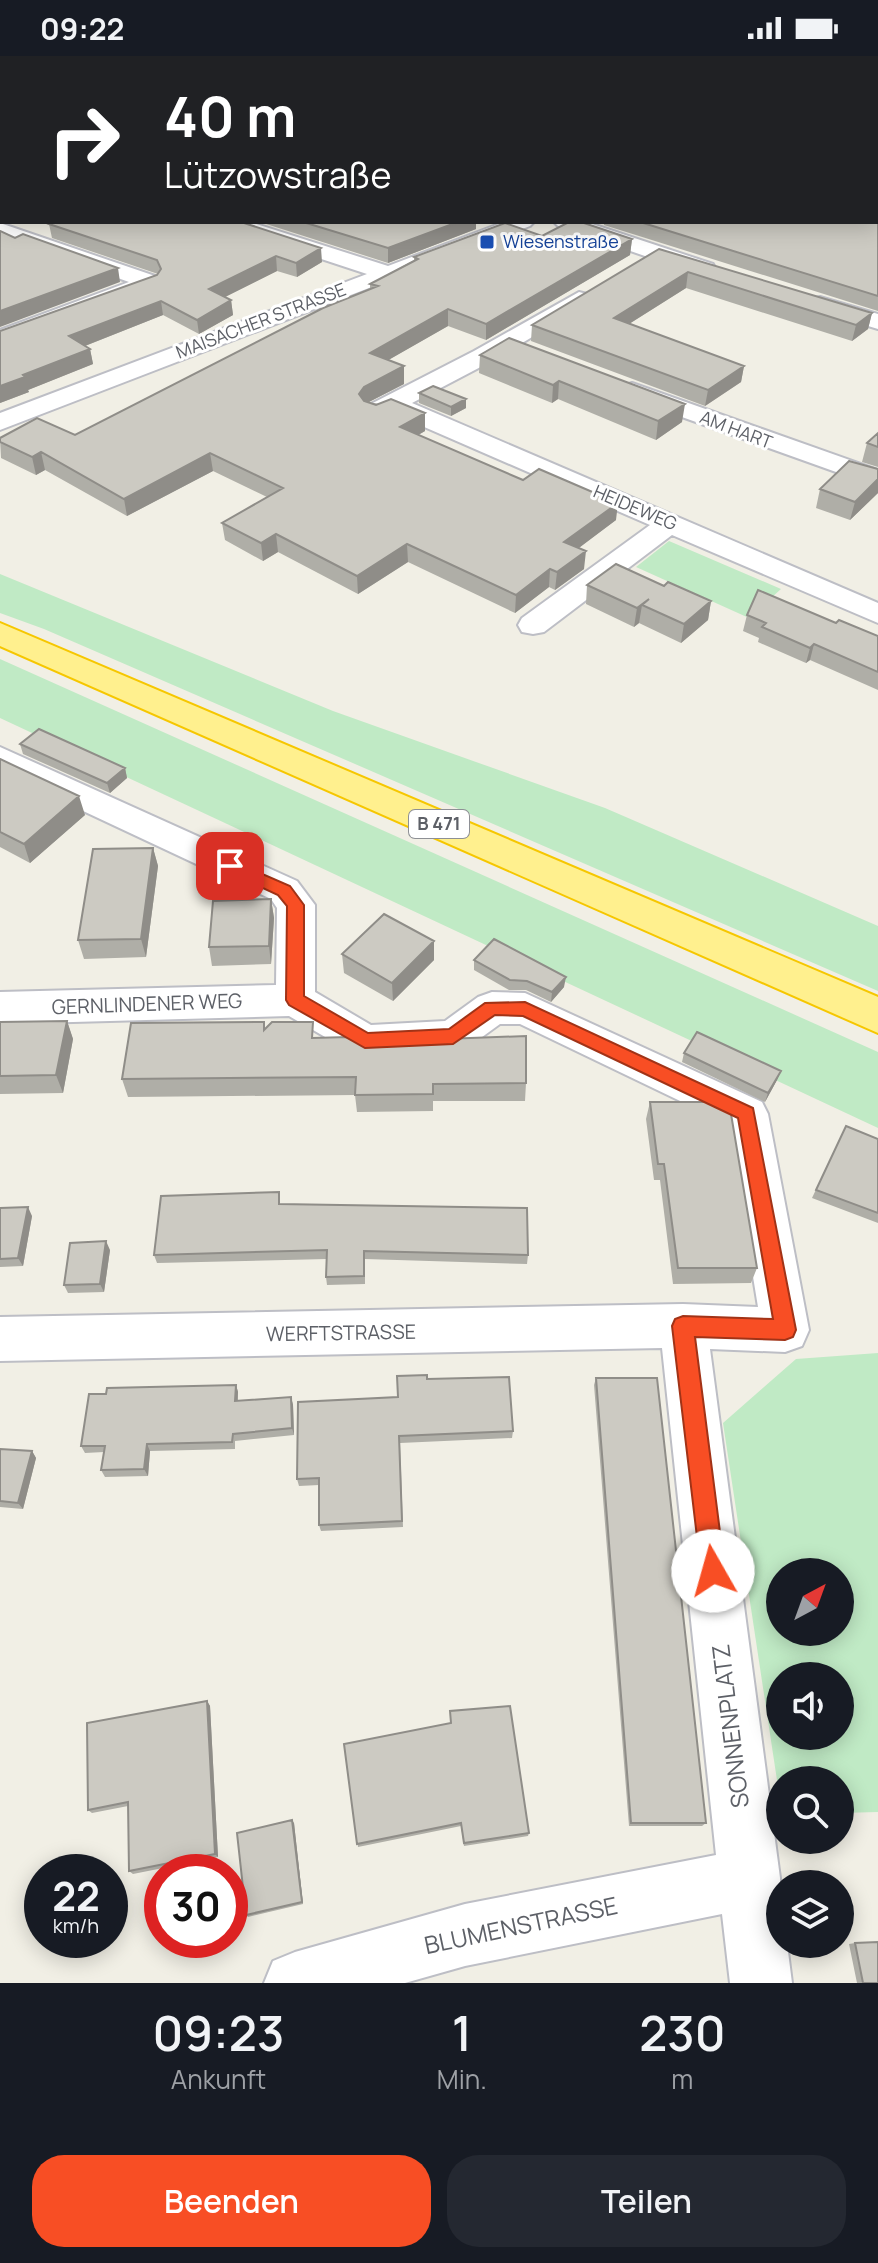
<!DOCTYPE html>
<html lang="de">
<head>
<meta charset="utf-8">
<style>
  :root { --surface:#171b24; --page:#242831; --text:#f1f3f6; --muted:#9ea1a6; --accent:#f84e24 }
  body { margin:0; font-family:Manrope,sans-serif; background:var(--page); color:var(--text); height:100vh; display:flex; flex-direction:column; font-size:30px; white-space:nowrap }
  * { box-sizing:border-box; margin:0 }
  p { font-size:26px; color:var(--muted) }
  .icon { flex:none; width:44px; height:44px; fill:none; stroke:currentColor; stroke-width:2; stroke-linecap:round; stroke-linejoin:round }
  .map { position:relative; height:1927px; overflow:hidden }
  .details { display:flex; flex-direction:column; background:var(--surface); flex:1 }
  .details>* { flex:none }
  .hud { position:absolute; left:0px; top:0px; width:878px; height:168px; box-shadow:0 4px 20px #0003; background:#202124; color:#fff; overflow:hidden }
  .needle { width:52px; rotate:41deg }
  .fabs { position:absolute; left:766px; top:1502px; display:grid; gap:16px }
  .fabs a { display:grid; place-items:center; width:88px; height:88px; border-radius:50%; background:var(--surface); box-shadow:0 4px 20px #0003; font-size:40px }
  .speed { position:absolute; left:24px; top:1798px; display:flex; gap:16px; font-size:40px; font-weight:700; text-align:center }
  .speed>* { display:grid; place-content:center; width:104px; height:104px; border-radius:50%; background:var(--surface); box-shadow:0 4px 20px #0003; line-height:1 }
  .speed small { font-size:20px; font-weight:400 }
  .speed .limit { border:12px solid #d22; background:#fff; color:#111 }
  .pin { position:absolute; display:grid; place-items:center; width:68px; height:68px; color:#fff; margin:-34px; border-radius:16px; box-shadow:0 4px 12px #0006 }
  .me { position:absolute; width:88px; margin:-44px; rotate:353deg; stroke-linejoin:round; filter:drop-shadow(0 0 6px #0008) }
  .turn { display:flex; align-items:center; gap:28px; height:168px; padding:0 32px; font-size:36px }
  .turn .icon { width:104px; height:104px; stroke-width:2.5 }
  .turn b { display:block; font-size:56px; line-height:68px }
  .eta { display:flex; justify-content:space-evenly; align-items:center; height:136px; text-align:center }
  .eta b { font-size:48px; font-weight:600; line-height:56px }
  .button { display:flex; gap:16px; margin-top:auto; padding:16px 32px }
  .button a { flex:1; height:92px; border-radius:32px; background:var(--accent); color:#fff; font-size:32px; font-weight:600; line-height:92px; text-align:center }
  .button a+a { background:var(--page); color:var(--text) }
  .status { display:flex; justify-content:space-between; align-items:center; height:56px; padding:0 40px; background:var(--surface); direction:ltr }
  .status svg { height:22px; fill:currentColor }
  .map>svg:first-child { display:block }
  .green { fill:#c0eac5; fill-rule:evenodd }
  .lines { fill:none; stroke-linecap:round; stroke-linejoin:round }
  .minor-casing { stroke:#bdbec5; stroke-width:4 }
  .highway-casing { stroke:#f6c700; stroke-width:4 }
  .minor { fill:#fff; fill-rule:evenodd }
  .highway { fill:#fff08e; fill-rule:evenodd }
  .wall { fill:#afaea7 }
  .shaded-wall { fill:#8f8d88 }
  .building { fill:#cccac2; stroke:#8f8d88; stroke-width:2 }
  .route { fill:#f84e24; stroke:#a13317; stroke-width:2 }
  .transit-dot { fill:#1a4fb4; stroke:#fff; stroke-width:3 }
  .labels { text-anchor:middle; stroke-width:6; stroke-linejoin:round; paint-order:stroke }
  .far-transit-label { font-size:18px; fill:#164399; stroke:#fff; text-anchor:start }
  .far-street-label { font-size:18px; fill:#5d6067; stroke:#fff }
  .shield { fill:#fff; stroke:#8e9095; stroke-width:2 }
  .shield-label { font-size:18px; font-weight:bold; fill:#5d6067 }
  .street-label { font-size:20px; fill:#5d6067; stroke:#fff }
  .near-street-label { font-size:24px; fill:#5d6067; stroke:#fff }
</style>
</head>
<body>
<div class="status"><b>09:22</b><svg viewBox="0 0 49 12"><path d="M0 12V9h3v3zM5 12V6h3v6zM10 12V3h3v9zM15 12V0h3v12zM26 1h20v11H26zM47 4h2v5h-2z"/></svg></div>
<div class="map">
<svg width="878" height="1927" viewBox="0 0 878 1927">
  <rect width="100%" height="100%" fill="#f1efe5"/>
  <!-- green -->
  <path class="green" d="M96,0h512l-505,2z
    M669,485l112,48 -32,29 -113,-51z
    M0,518l333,137 272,97 273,118v65l-834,-362 -44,-16z
    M0,603l878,393v76l-878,-410z
    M878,1297v459l-38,1v-33h-60v20l-57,-377 73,-64zM840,1516v60h-60v-60zM840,1620v60h-60v-60z"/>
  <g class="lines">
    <!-- minor casing -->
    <g class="minor-casing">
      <path id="minor" d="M862,0h16v6l-2,-4z
        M217,166h33l138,44 116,-44h30l-4,4 -530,204v-17l367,-139 -146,-48z
        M554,166h32l127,42 3,5 -3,5h-16l-139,-48z
        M0,167l158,54 3,5 -3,5 -158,58v-15l129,-48 -129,-46z
        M579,236l8,2 3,5 -3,5 -95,57 -80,42 466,200v20l-206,-88 -128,97 -11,2 -11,-2 -4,-7 4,-7 128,-93 -258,-112 -16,6 -9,-3 -4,-5 4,-5 107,-55z
        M820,241l58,17v15l-66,-20 -4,-5 4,-5z
        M632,327l246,87v17l-255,-91 -4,-5 4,-5z
        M0,691l297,134 18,24v87l56,33 74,-4 33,-24 14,-5 33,1 237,109 6,12 41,216 -7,16 -17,6 -75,-3 70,529v66h7l5,39h-62l-8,-69 -257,52 -60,17h-141l9,-22 22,-9 170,-48 251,-49 -54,-507 -662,13v-44l683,-13 75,3 -30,-183 -208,-100h-20l-33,24 -14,5 -88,4 -14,-5 -62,-36 -289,8v-32l276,-7 1,-77 -6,-9 -271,-127z"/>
    </g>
    <!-- highway casing -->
    <g class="highway-casing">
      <path id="highway" d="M0,567l878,374v36l-878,-387z"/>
    </g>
    <!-- minor -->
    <use href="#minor" class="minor"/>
    <!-- highway -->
    <use href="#highway" class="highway"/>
  </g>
  <!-- wall -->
  <path class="wall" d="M878,85v170l-274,-86v-3h272z
    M260,166h216v7l-88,34z
    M49,168l273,38 -25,15 -20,-6 -52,26 6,3 2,15 -34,19 -36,-19 -78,31 5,3 3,15 -65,26 1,2 -29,11v-72l157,-56 1,-1 -106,-36z
    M542,180l90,3 -2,16 -144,85 -38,-14 -60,34 16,24 -35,18 56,11v18l-7,4 198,85 -38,28 6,21 -29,21 -6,-3 -34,26 -107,-51 -50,32 -80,-42 -15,9 -38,-21 -3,-17 45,-26 -54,-26 -86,45 -82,-46 -9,5 -35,-17 -1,-20 75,-3 295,-145v-6l44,-24v-3z
    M659,193l213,64 -4,16 -16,12 -166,-53 -57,36 115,42 -3,16 -36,24 -174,-65 1,-16z
    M480,299l202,67 -26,18 -98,-41 -6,4 -73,-30z
    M419,337l47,15 -15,8 -32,-13z
    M878,377v34l-16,-5 5,-19z
    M878,413v24l-28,27 -34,-12 4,-19z
    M587,529l77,1 47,15 -3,19 -27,23 -42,-20 -5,4 -48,-23z
    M747,559l89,8 42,13v54l-68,-30 -4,3 -48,-21 1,-4 -16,-7z
    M20,688l105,24 2,10 -17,15 -87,-39z
    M0,703l85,56 -55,48 -30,-16z
    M153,792l5,18 -12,91 -62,2 -6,-19z
    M271,843l3,19 -3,46 -59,2 -3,-19z
    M342,898l92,6 -41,41 -49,-28z
    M474,904l90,27 -13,15 -25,-12h-17l-35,-20z
    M67,965l6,18 -10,54 -63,1v-72z
    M264,966l1,7 49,9 50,4 162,41 -1,18h-92v10l-76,1 -2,-17 -227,2 -6,-18z
    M684,997l97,18 -4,9 -12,22 -83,-40z
    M650,1046l107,166 -6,15 -78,1 -13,-104h-6l-8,-61z
    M846,1070l32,13v84l-66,-25z
    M279,1136l1,12 248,51 -1,9 -162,-5v25l-38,1 -1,-8 1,-18 -170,4 -3,-8z
    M0,1152l32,8 -9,50 -23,1z
    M110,1194l-6,42 -36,1 -4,-8z
    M596,1322l110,445 -4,3h-73l-35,-441z
    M427,1323l86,52 -1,7 -112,5 3,84 -82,4 -2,-6v-40l-20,1 -2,-7 101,-82z
    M236,1329l2,7v9l53,-4 2,8 1,30 -59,6v8l-85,2 -2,25 -43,1 -4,-7 3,-18 -19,1 -4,-7 25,-52z
    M0,1393l32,2 4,7 -13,51 -23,-2z
    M207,1645l3,5 8,151 -85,17 -4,-3 -1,-65 -36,7 -4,-3z
    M344,1688l185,89 -1,3 -64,10 -3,-20 -103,21z
    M294,1767l9,81 -55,13 -2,-2z
    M855,1887l23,40h-21l-8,-39z"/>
  <!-- shaded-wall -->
  <path class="shaded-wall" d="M84,0h12v2h-18z
    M2,109v15l-2,1v-15z
    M458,166h18v7l-88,34v-15z
    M632,183l-2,16 -144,85v-16z
    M321,192l1,14 -25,15 -1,-14z
    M276,200l1,15 -66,33 -2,-15z
    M118,212l2,14 -120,45v-16z
    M688,216l-2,16 -73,46 1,-16z
    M231,244l2,15 -34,19 -2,-14z
    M161,245l2,14 -91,36 -3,-15z
    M448,253v17l-77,44 -1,-17z
    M872,257l-4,16 -16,12 4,-16z
    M90,293l3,15 -65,26 1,2 -29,11v-17l23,-11z
    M404,310v18l-39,20 -6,-10 5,-7z
    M744,310l-3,16 -36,24 3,-16z
    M559,325l-1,18 -6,4 1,-18z
    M466,343v9l-15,8v-9z
    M685,348l-3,18 -26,18 2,-19z
    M425,357v18l-24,14 -1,-18z
    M41,396l4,18 -9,5 -4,-18z
    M210,397l3,18 -86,45 -3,-17z
    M878,423v14l-28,27 5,-18z
    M618,447l-2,17 -53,40 1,-18z
    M276,478l2,18 -15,9 -2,-18z
    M407,488l1,18 -50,32 -1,-18z
    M586,495l-2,18 -29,21 2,-18z
    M550,513l-1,18 -34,26 1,-18z
    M711,545l-3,19 -27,23 3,-19z
    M642,549l-3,18 -5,4 3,-19z
    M814,588l-4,16 -4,3 4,-15z
    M125,712l2,10 -17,15 -3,-10z
    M79,740l6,19 -55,48 -6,-19z
    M153,792l5,18 -12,91 -5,-18z
    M271,843l3,19 -3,46 -2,-18z
    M434,885v19l-41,41 -1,-18z
    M566,921l-2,10 -13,15 1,-10z
    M67,965l6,18 -10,54 -7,-18z
    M781,1015l-4,9 -12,22 3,-9z
    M28,1151l4,9 -9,50 -5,-8z
    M106,1185l4,9 -6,42 -4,-8z
    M236,1329l2,7 -1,16 -2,-7z
    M291,1341l2,8 1,30 -2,-7z
    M147,1388l3,7 -2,25 -4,-7z
    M32,1395l4,7 -13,51 -5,-6z
    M207,1645l3,5 8,151 -3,-3z
    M292,1764l2,3 9,81 -1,-2z"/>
  <!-- building -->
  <path class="building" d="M0,0h84l-6,2h-76v20l-2,-9z
    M637,0h184l-2,2h-185z
    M2,22v87l-2,1v-87z
    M876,85h2v155l-238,-74h236z
    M53,166h188l80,26 -25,15 -20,-7 -67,33 22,11 -34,20 -36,-19 -92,35 21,13 -67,26 2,2 -25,9v-55l157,-56 4,-6 -4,-9 -108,-36z
    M303,166h155l-70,26z
    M569,166h12l51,17 -146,85 -38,-15 -78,44 34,13 -40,21 -5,7 5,7 12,4 15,-6 34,14 -25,14 123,53 16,-11 79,34 -54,39 22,9 -29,21 -7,-3 -34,26 -109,-51 -50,32 -81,-42 -15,9 -39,-20 61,-35 -73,-35 -86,46 -83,-47 -9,5 -32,-15v-4l37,-20 38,17 248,-127 55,-22 -8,-2 48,-25 -4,-2 91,-34 37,13z
    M0,175l15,7 8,-4 95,34 -118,43z
    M659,193l213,64 -16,12 -168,-53 -74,46 130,48 -36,24 -176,-65z
    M509,282l176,66 -27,17 -99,-40 -6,4 -73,-30z
    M433,330l33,13 -15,8 -32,-14z
    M878,377v14l-11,-4z
    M849,405l29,8v10l-23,23 -35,-13z
    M616,508l48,22 4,-4 43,19 -27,23 -42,-19 7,-6 -12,9 -50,-23z
    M758,534l78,33 3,-3 39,16v36l-64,-28 -4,4 -48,-21 4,-4 -19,-8z
    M39,673l86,39 -18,15 -87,-39z
    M0,703l79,37 -55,48 -24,-12z
    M153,792l-12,91 -63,1 15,-91z
    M271,843l-2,47 -60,1 4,-46z
    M384,858l50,27 -42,42 -50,-29z
    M494,883l72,38 -14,15 -25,-11 -17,-1 -36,-20z
    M67,965l-11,54 -56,1v-54z
    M264,966v8l8,-8h41l-1,16 37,-1 15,5 162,-6v47l-93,1v10l-78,1 1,-18 -234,2 9,-56z
    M697,976l84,39 -13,22 -84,-40z
    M650,1046h66l14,6 27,160h-79l-14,-104h-6z
    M846,1070l32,13v74l-62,-23z
    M279,1136v12l248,4 1,47 -164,-4v25l-38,1 1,-27 -173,5 7,-59z
    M28,1151l-10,51 -18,1v-51z
    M106,1185l-6,43 -36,1 6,-42z
    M427,1319v4l82,-2 4,54 -114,5 3,85 -83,4v-47l-22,1 1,-77 100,-5 -1,-21z
    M596,1322h61l49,445h-75z
    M236,1329l-1,16 56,-4 1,31 -59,6 -1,8 -85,2 -3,25 -43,1 4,-24h-24l8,-52h17l1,-6z
    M0,1393l32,2 -14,52 -18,-2z
    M207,1645l8,153 -86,17 -1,-69 -40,8 -1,-87z
    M510,1650l19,127 -65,10 -3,-20 -104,21 -13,-100 107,-21 -1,-12z
    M292,1764l10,82 -56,13 -9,-82z
    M878,1886v41h-15l-8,-40z"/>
  <!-- route -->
  <path class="route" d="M230,804l60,26 14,19v91l64,37 81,-4 36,-26 40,-1 228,106 43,222 -3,7 -8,3 -90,-3 30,234 -4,9 -8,3 -9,-3 -3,-9 -29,-245 3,-7 8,-3 90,3 -35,-201 -215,-102 -28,-1 -42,29 -88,4 -76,-43 -3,-5 1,-94 -9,-11 -54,-25 -2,-4 2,-4z"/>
  <!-- markers -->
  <rect class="transit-dot" x="479" y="178" width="16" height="16" rx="4"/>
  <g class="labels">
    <!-- far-transit labels -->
    <g class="far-transit-label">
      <text x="503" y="192">Wiesenstraße</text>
    </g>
    <!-- far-street labels -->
    <g class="far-street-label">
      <text transform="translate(261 265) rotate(-21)" y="6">MAISACHER STRASSE</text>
      <text transform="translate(736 374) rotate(21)" y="6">AM HART</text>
      <text transform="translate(635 452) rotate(23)" y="6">HEIDEWEG</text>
    </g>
    <!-- shield labels -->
    <rect class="shield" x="409" y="754" width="60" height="28" rx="6"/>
    <g class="shield-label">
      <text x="439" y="774">B 471</text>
    </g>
    <!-- street labels -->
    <g class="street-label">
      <text transform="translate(147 948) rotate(-2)" y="7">GERNLINDENER WEG</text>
      <text transform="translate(341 1277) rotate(-1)" y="7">WERFTSTRASSE</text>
    </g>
    <!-- near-street labels -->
    <g class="near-street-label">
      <text transform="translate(731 1670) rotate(-97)" y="8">SONNENPLATZ</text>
      <text transform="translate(521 1870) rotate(-12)" y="8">BLUMENSTRASSE</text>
    </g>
  </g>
</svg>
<div class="fabs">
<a><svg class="needle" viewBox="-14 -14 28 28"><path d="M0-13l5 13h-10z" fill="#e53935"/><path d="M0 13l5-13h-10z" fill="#9ea1a6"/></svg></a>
<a><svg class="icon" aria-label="sound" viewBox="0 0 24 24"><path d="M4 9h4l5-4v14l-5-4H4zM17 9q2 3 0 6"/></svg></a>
<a><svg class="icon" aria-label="search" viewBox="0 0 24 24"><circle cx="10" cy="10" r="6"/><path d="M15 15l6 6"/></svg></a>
<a><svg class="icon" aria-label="layers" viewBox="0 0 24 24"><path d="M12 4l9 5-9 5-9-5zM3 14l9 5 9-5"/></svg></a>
</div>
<div class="speed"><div>22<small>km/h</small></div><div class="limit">30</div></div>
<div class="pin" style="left:230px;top:810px;background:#d93025"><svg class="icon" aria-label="arrive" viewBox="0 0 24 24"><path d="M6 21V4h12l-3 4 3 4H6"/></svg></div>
<svg class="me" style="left:713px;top:1515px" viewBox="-20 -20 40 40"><circle r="19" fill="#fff"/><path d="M0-13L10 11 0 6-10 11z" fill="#f84e24"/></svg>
<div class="hud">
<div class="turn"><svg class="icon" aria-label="right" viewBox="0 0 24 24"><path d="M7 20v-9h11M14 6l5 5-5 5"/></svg><div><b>40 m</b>Lützowstraße</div></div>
</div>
</div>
<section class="details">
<div class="eta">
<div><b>09:23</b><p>Ankunft</p></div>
<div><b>1</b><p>Min.</p></div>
<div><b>230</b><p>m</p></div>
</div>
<div class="button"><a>Beenden</a><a>Teilen</a></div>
</section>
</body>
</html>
